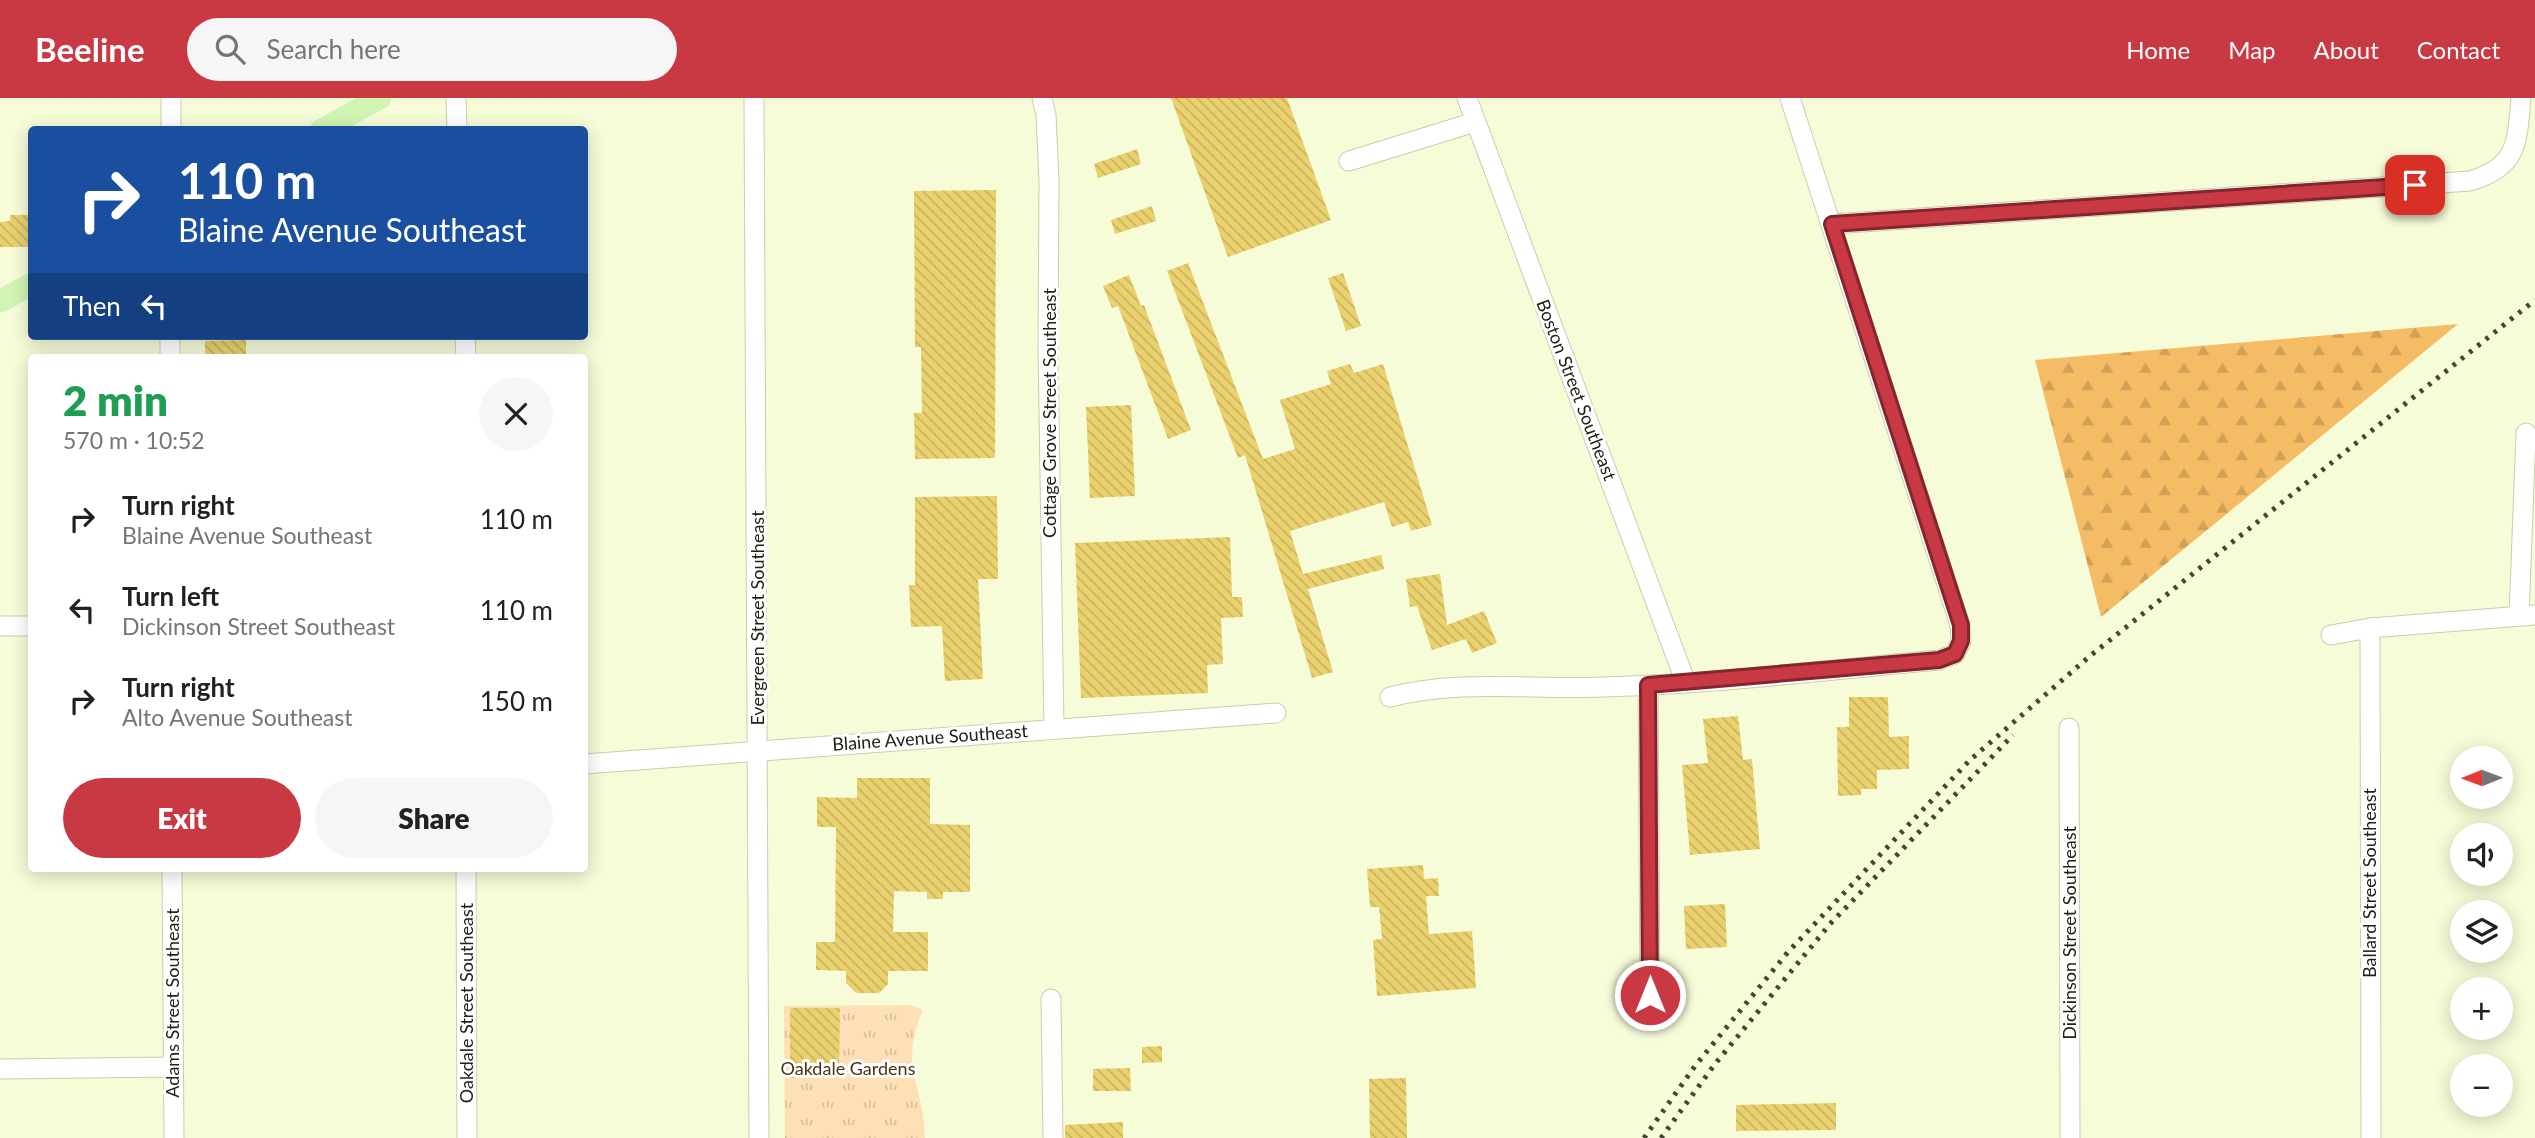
<!DOCTYPE html>
<html lang="en">
<head>
<meta charset="utf-8">
<style>
  :root { --surface:#fff; --page:#f6f6f6; --text:#202124; --muted:#757577; --accent:#c93943 }
  body { margin:0; font-family:Lato,sans-serif; background:var(--page); color:var(--text); height:100vh; display:flex; flex-direction:column; font-size:26px; white-space:nowrap }
  * { box-sizing:border-box; margin:0 }
  p { font-size:23px; color:var(--muted) }
  .icon { flex:none; width:38px; height:38px; fill:none; stroke:currentColor; stroke-width:2; stroke-linecap:round; stroke-linejoin:round }
  .map { position:relative; flex:1; overflow:hidden }
  .details { position:absolute; left:28px; top:256px; width:560px; height:518px; display:flex; flex-direction:column; background:var(--surface); border-radius:7px; box-shadow:0 4px 18px #0003 }
  .details>* { flex:none }
  .hud { position:absolute; left:28px; top:28px; width:560px; height:214px; border-radius:7px; box-shadow:0 4px 18px #0003; background:#1a4fa0; color:#fff; overflow:hidden }
  .needle { width:46px; rotate:269deg }
  .tools { position:absolute; left:2450px; top:648px; display:grid; gap:14px }
  .tools a { display:grid; place-items:center; width:63px; height:63px; border-radius:50%; background:var(--surface); box-shadow:0 4px 18px #0003; font-size:35px }
  .pin { position:absolute; display:grid; place-items:center; width:60px; height:60px; color:#fff; margin:-30px; border-radius:14px; box-shadow:0 4px 10px #0006 }
  .me { position:absolute; width:77px; margin:-38px; rotate:0deg; stroke-linejoin:round; filter:drop-shadow(0 0 5px #0008) }
  .turn { display:flex; align-items:center; gap:24px; height:147px; padding:0 35px; font-size:32px }
  .turn .icon { width:91px; height:91px; stroke-width:2.5 }
  .turn b { display:block; font-size:49px; line-height:60px }
  .then { display:flex; align-items:center; height:66px; padding:0 35px; background:#0003; gap:14px; font-size:26px }
  .round { display:grid; place-items:center; flex:none; width:74px; height:74px; border-radius:37px; background:var(--page) }
  .summary { display:flex; align-items:center; justify-content:space-between; height:119px; padding:0 35px }
  h1 { font-size:42px; font-weight:800; line-height:52px; color:#1e9e55 }
  .button { display:flex; gap:14px; margin-top:auto; padding:14px 35px }
  .button a { flex:1; height:80px; border-radius:42px; background:var(--accent); color:#fff; font-size:28px; font-weight:800; line-height:80px; text-align:center }
  .button a+a { background:var(--page); color:var(--text) }
  ul { padding:0; list-style:none }
  li { display:flex; align-items:center; gap:21px; height:91px; padding:0 35px }
  li div { flex:1 }
  li b { display:block; font-size:26px }
  li em { font-style:normal }
  header { display:flex; align-items:center; gap:42px; box-sizing:border-box; height:98px; padding:0 35px; background:var(--accent); color:#fff }
  header strong { font-size:33px }
  nav { display:flex; gap:38px; margin-inline-start:auto; font-size:24px }
  .search { width:490px; height:63px; background:var(--page); display:flex; align-items:center; gap:18px; box-sizing:border-box; padding:0 24px; border-radius:38px; color:var(--muted); font-size:26px }
  .map>svg:first-child { display:block }
  .grass { fill:url(#grass-tufts) }
  .forest { fill:url(#forest-firs) }
  .building { fill:url(#building-back-hatch) }
  .lines { fill:none; stroke-linecap:round; stroke-linejoin:round }
  .minor-casing { stroke:#c9ceac; stroke-width:21 }
  .major-casing { stroke:#fff; stroke-width:24 }
  .minor { stroke:#fff; stroke-width:19 }
  .major { stroke:#d1f4b2; stroke-width:23 }
  .rail { stroke:#434535; stroke-width:5; stroke-dasharray:3.5 7; stroke-linecap:butt }
  .route-casing { stroke:#83252c; stroke-width:18 }
  .route { stroke:#c93943; stroke-width:12 }
  .labels { text-anchor:middle; stroke-width:6; stroke-linejoin:round; paint-order:stroke }
  .street-label { font-size:18px; fill:#212216; stroke:#fff }
  .park-label { font-size:18px; fill:#4b350f; stroke:#fff }
</style>
</head>
<body>
<header>
<strong>Beeline</strong>
<div class="search"><svg class="icon" aria-label="search" viewBox="0 0 24 24"><circle cx="10" cy="10" r="6"/><path d="M15 15l6 6"/></svg>Search here</div>
<nav><a>Home</a><a>Map</a><a>About</a><a>Contact</a></nav>
</header>
<div class="map">
<svg width="2535" height="1040" viewBox="0 0 2535 1040">
  <defs>
    <pattern id="grass-tufts" width="24" height="20" patternUnits="userSpaceOnUse" patternTransform="scale(1.75)"><rect width="24" height="20" fill="#fde0b5"/><path d="M3 7l-1-3M5 7V3M7 7l1-3M15 17l-1-3M17 17v-4M19 17l1-3" fill="none" stroke="#d9c09b"/></pattern>
    <pattern id="forest-firs" width="22" height="20" patternUnits="userSpaceOnUse" patternTransform="scale(1.75)"><rect width="22" height="20" fill="#f4bc65"/><path d="M5 1l3.5 6h-7zM16 11l3.5 6h-7z" fill="#d1a157"/></pattern>
    <pattern id="building-back-hatch" width="6" height="6" patternUnits="userSpaceOnUse" patternTransform="scale(1.75)"><rect width="6" height="6" fill="#ead16e"/><path d="M-1 5l2 2M0 0l6 6M5-1l2 2" fill="none" stroke="#c8b35f"/></pattern>
  </defs>
  <rect width="100%" height="100%" fill="#f6fbd8"/>
  <!-- grass -->
  <path class="grass" d="M911,907l12,5c-25,58 1,73 2,128h-140l-1,-132z"/>
  <!-- forest -->
  <path class="forest" d="M2458,226l-357,293 -66,-257z"/>
  <!-- building -->
  <path class="building" d="M1171,0h116l44,122 -103,37z
    M1137,51l4,15 -43,14 -4,-14z
    M996,92l-1,268 -80,1 -1,-46h8l-1,-66h-6l-1,-156z
    M1152,108l4,15 -41,13 -4,-14z
    M10,117h22v32h-32v-25l10,-1z
    M1188,165l75,196 32,-10 -15,-49 51,-16 -4,-13 23,-7 4,9 29,-9 49,161 -21,6 -3,-9 -16,5 -8,-25 -94,29 13,43 78,-19 3,14 -76,20 25,83 -21,6 -67,-223 -7,3 -71,-187z
    M1343,175l18,53 -15,5 -18,-53z
    M1129,177l12,31 3,-1 47,125 -23,9 -50,-133 -6,2 -9,-22z
    M246,242v17h-41v-16z
    M1131,307l4,91 -45,2 -4,-91z
    M997,398l1,83h-20l5,100 -38,2 -3,-55 -31,1 -2,-42h6v-88z
    M1230,439l2,60h10l1,20 -22,1 2,46 -16,1 1,28 -127,5 -6,-155z
    M1440,476l7,51 37,-14 13,32 -25,10 -6,-14 -34,11 -15,-44 -7,1 -4,-28z
    M1849,599h39l1,40 20,-1v33l-32,1v19h-16v6l-23,1 -1,-69h12z
    M1738,618l5,44 9,-1 8,90 -70,6 -8,-90 26,-2 -5,-44z
    M857,680h73v46l40,1v67h-27v7h-16v-7l-33,-1 -1,41h35v39h-40v13l-9,9h-23l-10,-10v-12l-30,-1v-28h19l1,-115h-19v-30l40,1z
    M1423,767l1,14 14,-1 1,18h-13l3,38 43,-3 4,57 -99,8 -4,-56 9,-1 -3,-32h-9l-3,-38z
    M1725,806l2,43 -41,2 -2,-43z
    M790,910h50l-1,70h-49z
    M1162,948v16l-20,1v-16z
    M1130,970l1,23h-38v-22z
    M1406,980l1,60h-37l-1,-59z
    M1836,1005v27l-100,1v-26z
    M1123,1024v16h-58v-13z"/>
  <g class="lines">
    <!-- minor casing -->
    <g class="minor-casing">
      <path id="minor" d="M456,0l1,32
        M754,0l5,1040
        M1042,0l4,17 3,66 -1,167 6,380
        M1467,0l219,585
        M171,32v-32
        M1349,63l126,-39
        M1832,126l638,-43c48,-14 47,-38 51,-83
        M465,238l1,21
        M170,259v-21
        M2519,518l7,-183
        M0,528h32
        M2370,530l1,510
        M2331,537l39,-7 165,-13
        M1648,588l2,309
        M1390,599c71,-18 142,-7 213,-10 112,-3 224,-17 336,-27l16,-6 6,-13 -1,-16 -170,-527
        M2069,630l1,410
        M584,666l692,-51
        M172,770l2,270
        M466,770l1,270
        M1051,901l2,139
        M0,971l173,-2"/>
    </g>
    <!-- major casing -->
    <g class="major-casing">
      <path id="major" d="M321,32l59,-32
        M0,203l32,-17"/>
    </g>
    <!-- minor -->
    <use href="#minor" class="minor"/>
    <!-- major -->
    <use href="#major" class="major"/>
    <!-- rail -->
    <path class="rail" d="M1644,1040l51,-72 93,-114 182,-192 120,-104 445,-356
      M1661,1040l54,-74 115,-140 183,-189"/>
  </g>
  <g class="lines">
    <!-- route casing -->
    <g class="route-casing">
      <path id="route" d="M1650,897l-2,-310 291,-25 16,-6 6,-13v-16l-129,-401 583,-39"/>
    </g>
    <!-- route -->
    <use href="#route" class="route"/>
  </g>
  <g class="labels">
    <!-- street labels -->
    <g class="street-label">
      <text transform="translate(1576 292) rotate(69)" y="6">Boston Street Southeast</text>
      <text transform="translate(1050 315) rotate(-90)" y="6">Cottage Grove Street Southeast</text>
      <text transform="translate(758 520) rotate(-90)" y="6">Evergreen Street Southeast</text>
      <text transform="translate(930 640) rotate(-4)" y="6">Blaine Avenue Southeast</text>
      <text transform="translate(2370 785) rotate(-90)" y="6">Ballard Street Southeast</text>
      <text transform="translate(2070 835) rotate(-90)" y="6">Dickinson Street Southeast</text>
      <text transform="translate(173 905) rotate(-90)" y="6">Adams Street Southeast</text>
      <text transform="translate(467 905) rotate(-90)" y="6">Oakdale Street Southeast</text>
    </g>
    <!-- park labels -->
    <g class="park-label">
      <text x="848" y="977">Oakdale Gardens</text>
    </g>
  </g>
</svg>
<div class="tools">
<a><svg class="needle" viewBox="-14 -14 28 28"><path d="M0-13l5 13h-10z" fill="#e53935"/><path d="M0 13l5-13h-10z" fill="#757577"/></svg></a>
<a><svg class="icon" aria-label="sound" viewBox="0 0 24 24"><path d="M4 9h4l5-4v14l-5-4H4zM17 9q2 3 0 6"/></svg></a>
<a><svg class="icon" aria-label="layers" viewBox="0 0 24 24"><path d="M12 4l9 5-9 5-9-5zM3 14l9 5 9-5"/></svg></a>
<a>+</a>
<a>−</a>
</div>
<div class="pin" style="left:2415px;top:87px;background:#d93025"><svg class="icon" aria-label="arrive" viewBox="0 0 24 24"><path d="M6 21V4h12l-3 4 3 4H6"/></svg></div>
<svg class="me" style="left:1650px;top:897px" viewBox="-20 -20 40 40"><circle r="17" fill="#c93943" stroke="#fff" stroke-width="3"/><path d="M0-11L8 9 0 5-8 9z" fill="#fff"/></svg>
<div class="hud">
<div class="turn"><svg class="icon" aria-label="right" viewBox="0 0 24 24"><path d="M7 20v-9h11M14 6l5 5-5 5"/></svg><div><b>110 m</b>Blaine Avenue Southeast</div></div>
<div class="then">Then<svg class="icon" aria-label="left" viewBox="0 0 24 24"><path d="M17 20v-9H6M10 6l-5 5 5 5"/></svg></div>
</div>
<section class="details">
<div class="summary"><div><h1>2 min</h1><p>570 m · 10:52</p></div><a class="round"><svg class="icon" aria-label="close" viewBox="0 0 24 24"><path d="M6 6l12 12M18 6L6 18"/></svg></a></div>
<ul>
<li><svg class="icon" aria-label="right" viewBox="0 0 24 24"><path d="M7 20v-9h11M14 6l5 5-5 5"/></svg><div><b>Turn right</b><p>Blaine Avenue Southeast</p></div><em>110 m</em></li>
<li><svg class="icon" aria-label="left" viewBox="0 0 24 24"><path d="M17 20v-9H6M10 6l-5 5 5 5"/></svg><div><b>Turn left</b><p>Dickinson Street Southeast</p></div><em>110 m</em></li>
<li><svg class="icon" aria-label="right" viewBox="0 0 24 24"><path d="M7 20v-9h11M14 6l5 5-5 5"/></svg><div><b>Turn right</b><p>Alto Avenue Southeast</p></div><em>150 m</em></li>
</ul>
<div class="button"><a>Exit</a><a>Share</a></div>
</section>
</div>
</body>
</html>
